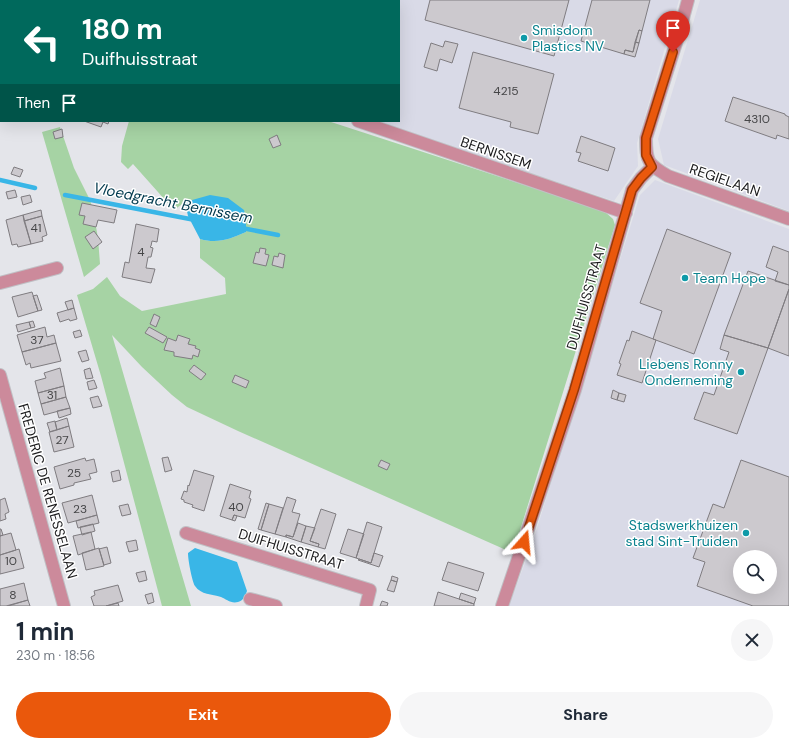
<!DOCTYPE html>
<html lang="en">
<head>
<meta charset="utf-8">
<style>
  :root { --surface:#fff; --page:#f6f6f7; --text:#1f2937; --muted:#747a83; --accent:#ea580c }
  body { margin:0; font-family:"DM Sans",sans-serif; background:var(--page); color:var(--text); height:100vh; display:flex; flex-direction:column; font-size:15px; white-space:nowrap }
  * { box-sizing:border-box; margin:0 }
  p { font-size:13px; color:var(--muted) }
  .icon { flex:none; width:22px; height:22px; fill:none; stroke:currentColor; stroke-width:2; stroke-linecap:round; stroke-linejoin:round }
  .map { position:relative; height:606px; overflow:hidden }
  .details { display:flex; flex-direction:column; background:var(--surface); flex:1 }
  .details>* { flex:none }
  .banner { position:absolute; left:0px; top:0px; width:400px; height:122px; box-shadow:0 4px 16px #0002; background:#00695c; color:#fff; overflow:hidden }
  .fabs { position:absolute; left:733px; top:550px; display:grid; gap:8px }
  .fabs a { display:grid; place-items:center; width:44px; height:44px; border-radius:50%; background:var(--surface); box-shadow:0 4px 16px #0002; font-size:20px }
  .pin { position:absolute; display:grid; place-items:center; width:34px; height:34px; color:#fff; margin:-41px -17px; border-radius:50% 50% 50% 0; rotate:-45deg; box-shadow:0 0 4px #0007 }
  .pin .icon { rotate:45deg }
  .me { position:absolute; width:44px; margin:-22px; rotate:18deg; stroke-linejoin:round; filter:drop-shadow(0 0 3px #0008) }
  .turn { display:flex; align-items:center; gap:14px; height:84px; padding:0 16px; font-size:18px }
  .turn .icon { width:52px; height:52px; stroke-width:2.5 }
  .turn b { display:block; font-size:28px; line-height:34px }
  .then { display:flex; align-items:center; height:38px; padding:0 16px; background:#0003; gap:8px; font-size:15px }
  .round { display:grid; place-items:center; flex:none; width:42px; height:42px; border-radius:21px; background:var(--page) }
  .head { display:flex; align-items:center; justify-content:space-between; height:68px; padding:0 16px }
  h1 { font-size:24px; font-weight:700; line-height:30px }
  .cta { display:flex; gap:8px; margin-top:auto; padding:8px 16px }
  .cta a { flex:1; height:46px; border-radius:24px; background:var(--accent); color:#fff; font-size:16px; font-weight:700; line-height:46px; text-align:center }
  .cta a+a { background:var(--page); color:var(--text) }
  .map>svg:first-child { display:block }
  .built { fill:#d9dae7; fill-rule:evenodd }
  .green { fill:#a6d3a4 }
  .water { fill:#39b6e7 }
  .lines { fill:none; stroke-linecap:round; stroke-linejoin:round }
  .stream { stroke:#39b6e7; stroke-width:4.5 }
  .building { fill:#ccc9ce; stroke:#7f7c80; fill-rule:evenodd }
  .street-casing { stroke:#c0c0c5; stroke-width:14 }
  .street { stroke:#cc8a9b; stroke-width:12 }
  .route-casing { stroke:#983908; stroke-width:10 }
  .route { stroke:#ea580c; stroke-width:7 }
  .culture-dot { fill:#0f9aa8; stroke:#fff; stroke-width:1.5 }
  .labels { text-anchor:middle; stroke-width:3; stroke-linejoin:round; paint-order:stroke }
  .number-label { font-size:12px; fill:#464648 }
  .culture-label { font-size:14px; fill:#0d838f; stroke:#fff; text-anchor:start }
  .street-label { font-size:14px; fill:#1a1a1c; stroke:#fff }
  .water-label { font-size:15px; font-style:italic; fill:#023a4e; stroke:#fff }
</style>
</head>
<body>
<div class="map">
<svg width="789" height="606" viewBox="0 0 789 606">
  <rect width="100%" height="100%" fill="#e4e5ea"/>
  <!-- built -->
  <path class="built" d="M18,0h661l-42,143 1,23 -24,35 -237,-80h22v-120z
    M700,0h89v211l-125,-46 -6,-26z
    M655,180l134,49v377h-280l25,-68 106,-343zM740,557h30v30h-30z"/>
  <!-- green -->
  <path class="green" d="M129,121h199l276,90 9,8 2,6 -102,328 -275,-122 -51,-24 -15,-12 -30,-28 -30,-32 79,271h-29l-61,-230 -24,-81 16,-6 14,-12 13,19 22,15 84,-17 -1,-16 -25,-20v-19c18,5 30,0 46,-7l-61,-30 -11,8 -41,-46 -5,5 -7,-7 1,-16z
    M60,127l14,41 16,32 3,10 5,28 2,26 -16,13 -42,-145z"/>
  <!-- water -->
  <path class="water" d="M210,195l18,3 16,12 2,9v13c-16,7 -28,12 -46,7l-12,-23 -3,-14z
    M195,548l42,14 10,29c-2,5 -3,9 -9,11 -7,2 -12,-3 -17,-5 -9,-3 -20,-2 -26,-11 -3,-5 -7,-26 -7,-33z"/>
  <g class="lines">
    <!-- stream -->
    <path class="stream" d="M0,180l35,8
      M65,195l130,25
      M242,228l36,7"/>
  </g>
  <!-- building -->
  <path class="building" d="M103,0h77v1z
    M223,0h47l4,1h-51z
    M430,0h139l-15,56 -129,-36z
    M592,0h58l-8,31 -3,-1 -6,22 -8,-2 -1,4 -43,-13z
    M639,30l3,1 -3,12 -4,-1z
    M445,41l13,3 -6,19 -12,-4 -3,12 -13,-4 7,-24 12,4z
    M635,42l4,1 -4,14 -11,-3 1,-4 8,2z
    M473,52l81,22 -16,60 -28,-7 1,-5 -52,-14z
    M733,97l52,17v1l4,2v22l-12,-4 -1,4 -51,-18z
    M84,121h25l-1,3 -5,-2 -2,5z
    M62,129l1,8 -8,2 -2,-7z
    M277,135l4,10 -8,3 -4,-9z
    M581,136l34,12 -7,23 -30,-10 3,-8 -5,-1z
    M14,167l9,3 -3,7 -9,-3z
    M15,190l2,7 -9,2 -2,-7z
    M30,195l2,7 -9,3 -2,-8z
    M82,203l35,7 -3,13 -16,-3 -2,7 -13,-3 2,-8 -6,-1z
    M41,210l1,6 -18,5 -1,-6z
    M23,215l8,29 -13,3 -1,-3 -5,1 -6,-25z
    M42,216l5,19 -5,2 1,4 -12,3 -7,-23z
    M136,224l23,5 -2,13 -5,-1 -1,5 -1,1 3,1 -2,9h-3l-2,11 9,1 -4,14 -29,-6 3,-15 4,1z
    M667,229l64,24 -37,101 -41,-15 9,-28 -22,-8z
    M94,231l8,11 -9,7 -8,-12z
    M773,246l16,6v33l-14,-4 3,-9 -12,-5z
    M260,248l6,1 -1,5 4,1 -3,11 -13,-3 3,-11 3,1z
    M279,253l6,2 -2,13 -11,-3 2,-9 4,1z
    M748,271l41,14v4l-21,59 -44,-13z
    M789,289v67l-21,-8z
    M32,292l6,19 -20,6 -6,-20z
    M37,295l5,15 -4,1 -5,-15z
    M72,300l2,8 -6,2 -3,-8z
    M74,308l3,11 -7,2 -1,-2 -9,3 -3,-9z
    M154,314l6,3 -4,10 -6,-3z
    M33,321l2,6 -4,1 -2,-6z
    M29,322l2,6 -13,4 -2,-7z
    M45,327l2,10 7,-2 2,8 -34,9 -5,-17z
    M149,327l18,10 -4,6 -18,-10z
    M80,330l2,6 -7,2 -2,-6z
    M632,331l24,9 -14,43 -25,-8 4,-11 -2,-1 8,-23 2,1z
    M178,335l12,4 -2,5 8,2 -1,2 5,2 -2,7 -5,-2 -1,4 -18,-3v-4l-10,-2 4,-12 8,3z
    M724,335l44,13 -31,86 -43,-15 10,-27 10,3 15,-43 -9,-3z
    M56,343l5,18 -30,7 -1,-5 -4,2 -4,-13z
    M86,350l3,10 -7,2 -4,-10z
    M194,365l12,9 -5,6 -12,-9z
    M60,368l4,18 -26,7 -3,-12 11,-3 -2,-5z
    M90,368l3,10 -7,1 -2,-9z
    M235,375l14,6 -3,7 -14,-6z
    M94,380l3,8 -8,2 -2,-8z
    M64,386l2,11 -25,7 -3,-11z
    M613,390l6,3 -2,7 -6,-2z
    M619,393l7,2 -2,7 -7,-2z
    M98,396l4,10 -9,2 -3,-10z
    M66,397l4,11 -26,7 -3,-11z
    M70,408l1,6 -12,4 -2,-7z
    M67,418l2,8 -12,4 -2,-8z
    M55,421l2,9 -7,2 -3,-9z
    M69,426l5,21 -20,5 -5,-20z
    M168,457l4,13 -7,2 -3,-14z
    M85,458l1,3 8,-2 3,13 -8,2 2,5 -17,4v2l-14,4 -6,-22z
    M381,460l9,4 -3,6 -9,-4z
    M741,460l48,17v129h-36l-56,-20 8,-24 -12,-4 20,-54 11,4zM740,557h30v30h-30z
    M119,470l2,10 -8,2 -2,-10z
    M194,470l20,6 -10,35 -12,-4 1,-2 -9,-3v-2l-3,-1 3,-8 3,1 1,-7 1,1z
    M230,484l21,7 -2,7 2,1 -6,19 -11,-3 -2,5 -12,-4z
    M92,495l5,20 -29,8 -6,-20z
    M287,497l9,3 -4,12 8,2 -7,23 -7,-2v2l-11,-3z
    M5,498l4,14 -4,2 1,5 -6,2v-21z
    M266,503l3,1 -8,26 -3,-1z
    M128,504l3,10 -9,2 -3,-10z
    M269,504l14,4 -8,26 -14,-4z
    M321,509l15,5 -11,35 -7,-2 1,-3 -9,-3z
    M97,515l2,8 -21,5 -2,-7z
    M234,515l3,1 -2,5 -3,-1z
    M367,522l15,5 -11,36 -15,-5z
    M298,523l8,3 -5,16 -15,-5v-2l7,2z
    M93,524l2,7 -13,4 -2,-8z
    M306,526l9,2 -5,13 9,3 -1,3 -17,-5z
    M0,529h1l2,6 -3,1z
    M348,529l16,5 -8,24 -16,-5z
    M91,532l4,17 -17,6 -5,-19z
    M11,533l5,17 -16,5v-19z
    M136,540l2,10 -9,2 -3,-10z
    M107,547l4,16 -7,2 -5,-16z
    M99,548l5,18 -18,4 -4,-17z
    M19,549l5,19 -24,6v-19z
    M374,553l9,3 -4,11 -21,-7 1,-1 12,4z
    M448,562l36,11 -6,18 -36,-11z
    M145,571l2,9 -8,2 -3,-9z
    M392,576l6,2 -1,4 -6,-2z
    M391,580l6,2 -3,10 -7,-2z
    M24,583l4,17 -22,6h-6v-17z
    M118,585l5,16 -17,5h-12l-3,-9 4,-2 -1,-4z
    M438,592l36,12v2h-40z
    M152,593l2,9 -6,2 -3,-9z
    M461,593l15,5 -2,6 -15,-5z
    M28,600l2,6h-22z
    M382,601l6,2 -1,3h-7z
    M118,603l1,3h-13z"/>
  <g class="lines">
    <!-- street casing -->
    <g class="street-casing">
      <path id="street" d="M0,0l3,1
        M688,0l-10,37 -32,101c0,24 2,26 22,38l121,43
        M358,121l268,92
        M0,283l57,-15
        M0,375l64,231
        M186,533l184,57 -4,16
        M250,599l26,7
        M502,606l73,-216 57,-200 9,-12 11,-11"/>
    </g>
    <!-- street -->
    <use href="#street" class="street"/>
  </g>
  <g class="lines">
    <!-- route casing -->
    <g class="route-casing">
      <path id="route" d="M524,542l50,-152 58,-200 9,-12 11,-11 -6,-12v-17l27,-86"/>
    </g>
    <!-- route -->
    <use href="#route" class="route"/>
  </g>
  <!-- markers -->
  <g class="culture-dot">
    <circle cx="524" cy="38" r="4"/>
    <circle cx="685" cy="278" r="4"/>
    <circle cx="741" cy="372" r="4"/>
    <circle cx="746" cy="533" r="4"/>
  </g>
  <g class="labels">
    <!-- number labels -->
    <g class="number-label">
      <text x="506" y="95">4215</text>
      <text x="757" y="123">4310</text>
      <text x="36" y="232">41</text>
      <text x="141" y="256">4</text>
      <text x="37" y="344">37</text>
      <text x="52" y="399">31</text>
      <text x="62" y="444">27</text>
      <text x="74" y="477">25</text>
      <text x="236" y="511">40</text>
      <text x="80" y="513">23</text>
      <text x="11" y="565">10</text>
      <text x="13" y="599">8</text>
    </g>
    <!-- culture labels -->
    <g class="culture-label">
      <text x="532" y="35">Smisdom<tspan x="532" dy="16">Plastics NV</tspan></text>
      <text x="693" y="283">Team Hope</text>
      <text x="733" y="369" text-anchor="end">Liebens Ronny<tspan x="733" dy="16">Onderneming</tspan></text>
      <text x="738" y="530" text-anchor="end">Stadswerkhuizen<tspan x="738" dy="16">stad Sint-Truiden</tspan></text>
    </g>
    <!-- street labels -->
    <g class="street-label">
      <text transform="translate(496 153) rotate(19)" y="5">BERNISSEM</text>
      <text transform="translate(725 180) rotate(19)" y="5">REGIELAAN</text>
      <text transform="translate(586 297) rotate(-74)" y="5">DUIFHUISSTRAAT</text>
      <text transform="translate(48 491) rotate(74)" y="5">FREDERIC DE RENESSELAAN</text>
      <text transform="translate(291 549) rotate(17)" y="5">DUIFHUISSTRAAT</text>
    </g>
    <!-- water labels -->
    <g class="water-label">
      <text transform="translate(173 203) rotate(11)" y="5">Vloedgracht Bernissem</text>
    </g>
  </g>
</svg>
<div class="fabs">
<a><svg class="icon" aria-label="search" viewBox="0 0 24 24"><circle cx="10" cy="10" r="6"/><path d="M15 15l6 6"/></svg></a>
</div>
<div class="pin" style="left:673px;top:52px;background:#d93025"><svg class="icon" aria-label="arrive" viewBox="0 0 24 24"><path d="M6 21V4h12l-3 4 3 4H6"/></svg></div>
<svg class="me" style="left:524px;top:542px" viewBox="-20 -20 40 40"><path d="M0-17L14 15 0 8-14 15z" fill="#ea580c" stroke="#fff" stroke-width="4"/></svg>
<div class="banner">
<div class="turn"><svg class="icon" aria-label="left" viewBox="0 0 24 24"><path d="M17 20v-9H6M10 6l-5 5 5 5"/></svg><div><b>180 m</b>Duifhuisstraat</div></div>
<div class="then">Then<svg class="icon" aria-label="arrive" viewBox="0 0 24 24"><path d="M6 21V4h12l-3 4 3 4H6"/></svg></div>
</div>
</div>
<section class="details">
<div class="head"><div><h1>1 min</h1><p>230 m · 18:56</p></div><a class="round"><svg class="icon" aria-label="close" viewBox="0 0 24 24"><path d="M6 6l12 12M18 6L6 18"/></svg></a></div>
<div class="cta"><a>Exit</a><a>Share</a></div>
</section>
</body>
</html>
